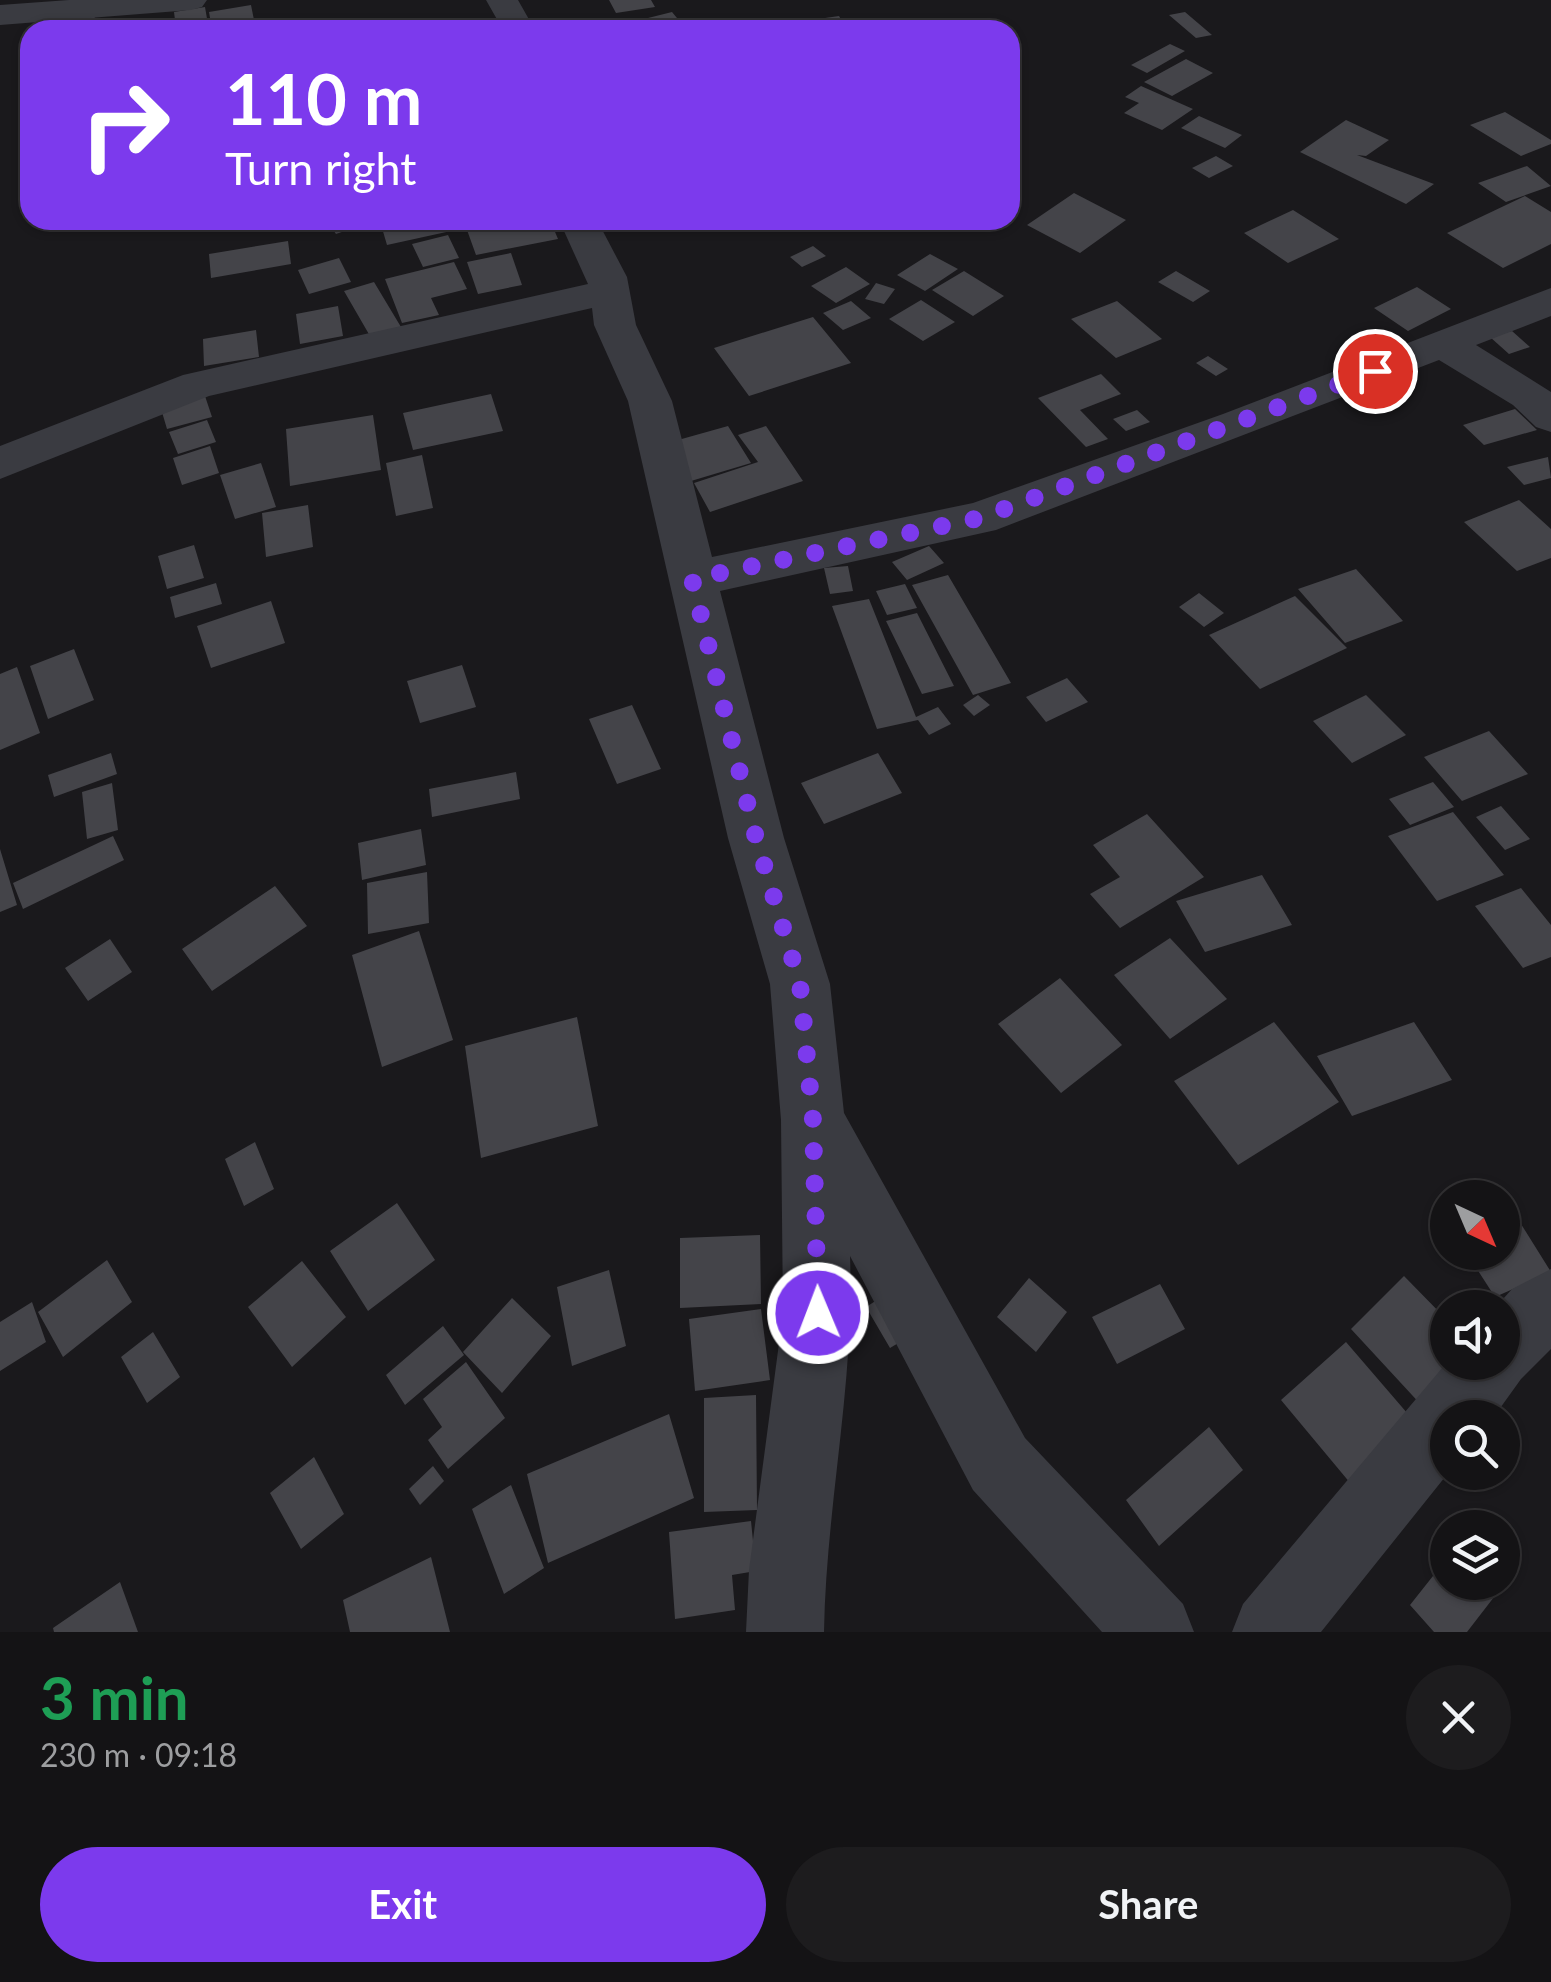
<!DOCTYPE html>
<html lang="en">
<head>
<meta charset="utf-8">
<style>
  :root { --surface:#141315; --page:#1d1c1e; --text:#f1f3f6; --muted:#9d9ea0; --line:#333234; --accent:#7c3aed }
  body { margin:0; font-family:Lato,sans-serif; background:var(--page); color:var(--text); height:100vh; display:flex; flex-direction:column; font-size:38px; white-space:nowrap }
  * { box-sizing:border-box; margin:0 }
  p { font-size:32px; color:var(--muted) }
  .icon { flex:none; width:55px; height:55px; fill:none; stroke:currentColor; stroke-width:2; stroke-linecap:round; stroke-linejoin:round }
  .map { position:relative; height:1632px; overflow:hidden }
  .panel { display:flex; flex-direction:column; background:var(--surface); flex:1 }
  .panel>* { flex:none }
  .hud { position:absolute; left:20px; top:20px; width:1000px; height:210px; border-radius:30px; box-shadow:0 2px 8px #0004,0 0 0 2px var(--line); background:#7c3aed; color:#fff; overflow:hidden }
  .needle { width:65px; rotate:136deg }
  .controls { position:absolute; left:1430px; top:1180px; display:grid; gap:20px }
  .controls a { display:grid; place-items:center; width:90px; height:90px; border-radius:50%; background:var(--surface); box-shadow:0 2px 8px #0004,0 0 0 2px var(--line); font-size:50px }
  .pin { position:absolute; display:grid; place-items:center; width:85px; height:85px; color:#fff; margin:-42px; border:5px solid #fff; border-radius:50%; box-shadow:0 2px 10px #0007 }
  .me { position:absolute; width:110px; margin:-55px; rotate:359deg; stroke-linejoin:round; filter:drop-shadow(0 0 8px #0008) }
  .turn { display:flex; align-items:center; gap:35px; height:210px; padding:0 40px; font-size:45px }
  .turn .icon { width:130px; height:130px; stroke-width:2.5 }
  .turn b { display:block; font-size:70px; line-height:85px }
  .round { display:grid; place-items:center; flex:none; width:105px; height:105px; border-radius:52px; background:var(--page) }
  .summary { display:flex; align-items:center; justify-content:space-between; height:170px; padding:0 40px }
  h1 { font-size:60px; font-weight:700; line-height:75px; color:#1e9e55 }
  .button { display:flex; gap:20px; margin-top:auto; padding:20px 40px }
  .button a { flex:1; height:115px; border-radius:60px; background:var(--accent); color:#fff; font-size:40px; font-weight:700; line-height:115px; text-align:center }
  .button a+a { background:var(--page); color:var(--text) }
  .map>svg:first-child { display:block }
  .building { fill:#444449 }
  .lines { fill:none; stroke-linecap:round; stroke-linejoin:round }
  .minor { fill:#3a3b41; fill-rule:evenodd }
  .route { stroke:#7c3aed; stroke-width:18; stroke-dasharray:0 32.4 }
</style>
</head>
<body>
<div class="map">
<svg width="1551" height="1632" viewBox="0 0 1551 1632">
  <rect width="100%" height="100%" fill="#1a191c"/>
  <!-- building -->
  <path class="building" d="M609,0h42l4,7 -39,6z
    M251,5l5,25h-44l-3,-18z
    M205,7l4,23h-18l-2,-12 -14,2 -1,-8z
    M95,12l-1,18h-38l1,-13z
    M672,12l15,18h-63l-4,-5z
    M1185,12l27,23 -16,3 -27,-23z
    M839,16l8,14h-38l-5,-9z
    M1170,44l15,7 -38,22 -16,-8z
    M1186,59l27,14 -41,23 -28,-14z
    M1141,86l52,23 -31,21 -38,-17 15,-10 -14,-6z
    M1505,112l46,28v4l-30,12 -51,-31z
    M1199,116l43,19 -17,13 -44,-20z
    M1346,120l43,20 -23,16 -9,-1 77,29 -28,20 -106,-52z
    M1216,156l17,10 -24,12 -17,-10z
    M1527,166l24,20 -45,16 -28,-19z
    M1074,193l52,27 -46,33 -53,-28z
    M1525,196l26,16v32l-48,24 -56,-35z
    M1293,210l46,29 -51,24 -44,-30z
    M326,220h36l3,4 -29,10z
    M421,220h71v2l-105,23 -5,-17z
    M519,220h31l8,19 -82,16 -9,-25z
    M448,235l11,23 -36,9 -11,-23z
    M288,241l3,23 -80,14 -2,-24z
    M813,246l13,10 -24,11 -12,-10z
    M511,253l11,32 -44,9 -11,-32z
    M930,254l28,15 -33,22 -28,-16z
    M339,258l12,24 -42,12 -11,-24z
    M454,262l13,27 -36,9 8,17 -37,8 -17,-44z
    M846,267l24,17 -34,19 -25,-17z
    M964,271l40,25 -31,20 -41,-26z
    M1176,271l34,20 -17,11 -35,-20z
    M374,282l27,45 -31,9 -26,-45z
    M876,283l19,6 -11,15 -19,-5z
    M1417,287l34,22 -43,22 -34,-23z
    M921,300l34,22 -32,19 -34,-22z
    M851,301l20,17 -28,12 -20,-17z
    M1117,301l45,38 -46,19 -45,-39z
    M338,306l5,30 -43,8 -4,-30z
    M813,317l38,46 -102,33 -35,-48z
    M256,330l3,27 -55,9 -1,-27z
    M1512,331l18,16 -21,7 -19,-17z
    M1208,356l20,13 -12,7 -20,-13z
    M1101,374l20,20 -41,16 28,29 -22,8 -48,-49z
    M203,390l9,27 -45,12 -8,-27z
    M491,394l12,37 -90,19 -10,-37z
    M1515,409l22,21 -53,15 -21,-20z
    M1137,410l13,12 -24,9 -13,-12z
    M373,415l8,55 -91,16 -4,-57z
    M207,420l9,22 -38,12 -9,-22z
    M728,426l23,37 -60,18 -20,-39z
    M766,426l37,55 -93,31 -16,-29 64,-21 -20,-27z
    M210,446l9,27 -37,12 -9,-27z
    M422,455l11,53 -37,8 -10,-53z
    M1548,457l3,21 -27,7 -17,-18z
    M261,463l15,44 -41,12 -15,-44z
    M1519,500l32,29v29l-34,13 -53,-49z
    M308,505l5,42 -47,10 -4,-44z
    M194,545l10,33 -37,11 -9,-33z
    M929,546l15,17 -37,17 -15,-18z
    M848,566l5,25 -23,3 -6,-26z
    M1356,569l47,52 -58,22 -47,-54z
    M948,575l63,108 -38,12 -61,-110z
    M216,583l6,21 -47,14 -5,-21z
    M905,584l12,24 -30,7 -11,-24z
    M1199,593l25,20 -20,14 -25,-20z
    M1295,596l52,52 -87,41 -51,-54z
    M869,599l47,118 22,-10 13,17 -22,11 -11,-15 -41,9 -45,-123z
    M271,601l14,42 -74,25 -14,-42z
    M917,613l37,73 -32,8 -36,-73z
    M74,649l20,51 -46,19 -18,-53z
    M462,665l14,42 -56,16 -13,-42z
    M17,667l23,66 -40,17v-76z
    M1067,678l21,24 -42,20 -20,-25z
    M978,695l12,10 -16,11 -11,-11z
    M1366,695l40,40 -54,28 -39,-42z
    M632,705l29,64 -44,15 -28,-65z
    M1489,731l39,43 -66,27 -38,-44z
    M111,753l6,21 -63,23 -6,-22z
    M878,753l24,40 -78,31 -23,-41z
    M516,772l4,27 -88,18 -3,-28z
    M1433,782l21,25 -44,18 -21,-26z
    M112,783l6,47 -31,9 -5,-47z
    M1501,806l29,33 -25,11 -29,-33z
    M1453,812l51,63 -67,26 -49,-65z
    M1147,814l57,63 -84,51 -30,-34 30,-17 -27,-32z
    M421,829l5,36 -64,15 -4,-37z
    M113,836l11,24 -101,49 -10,-26z
    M0,849l17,56 -17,7z
    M427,872l2,51 -61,11 -1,-51z
    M1262,875l30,50 -87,27 -29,-51z
    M275,886l32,40 -95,65 -30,-42z
    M1521,888l30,37v32l-28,11 -48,-62z
    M419,931l34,109 -71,27 -30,-112z
    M1170,938l57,61 -57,40 -56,-64z
    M110,939l22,33 -44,29 -23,-33z
    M1060,978l62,67 -61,48 -63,-69z
    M577,1017l21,109 -117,32 -16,-112z
    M1274,1022l65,80 -101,63 -64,-84z
    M1414,1022l38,58 -100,36 -35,-60z
    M255,1142l19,47 -30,17 -19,-47z
    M397,1203l38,57 -67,51 -38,-60z
    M1516,1216l35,56 -56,25 -29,-45h36v-30z
    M760,1235l1,69 -81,4v-70z
    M107,1260l25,42 -69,55 -25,-45z
    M302,1261l44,56 -54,50 -44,-60z
    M609,1270l17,76 -54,20 -15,-79z
    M1404,1276l44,45v41l-24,46 -73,-79z
    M1029,1278l38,34 -31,40 -39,-35z
    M1160,1284l25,45 -68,35 -25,-47z
    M896,1288l24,42 -30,18 -24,-41z
    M512,1298l39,38 -49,57 -39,-41z
    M32,1302l14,40 -46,29v-49z
    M761,1309l9,71 -75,11 -6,-72z
    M443,1326l21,29 -59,50 -19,-30z
    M153,1332l27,45 -33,26 -26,-46z
    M1346,1342l74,86 -64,62 -75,-90z
    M466,1362l39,56 -57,51 -20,-29 14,-13 -19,-28z
    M756,1395l1,115 -53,2v-114z
    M669,1414l25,84 -146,65 -21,-89z
    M1209,1427l34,43 -84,76 -33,-46z
    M314,1457l30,57 -43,35 -31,-56z
    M433,1466l11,15 -24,24 -11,-16z
    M511,1485l33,83 -40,26 -32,-85z
    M751,1521l5,50 -24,4 3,35 -60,9 -6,-87z
    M1502,1550l16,16 -51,66h-33l-24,-27 38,-48v25h54z
    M431,1557l19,75h-100l-7,-32z
    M120,1582l18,50h-84l-1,-4z"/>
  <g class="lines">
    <!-- minor -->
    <path class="minor" d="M69,0h138l-5,7 -11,3 -191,15v-20z
      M486,0h32l17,30h-32z
      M559,220h38l30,57 9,48 36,76 40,156 261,-54 250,-89 328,-126v28l-75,29 75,47v40l-15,-5 -23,-22 -74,-45 -443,170 -276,61 64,247 46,146 14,129 181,325 158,166 11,28h-92l-129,-142 -123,-234c5,126 -24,250 -26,376h-78l3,-62 34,-257 -2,-193 -11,-136 -42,-146 -100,-437 -34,-76 -2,-17 -383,88 -209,83v-33l183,-71 405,-91z
      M1551,1269v80l-30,30 -28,39h-45l1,54 -128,160h-89l11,-28 205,-243 54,1v-54h-7l17,-19z"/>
  </g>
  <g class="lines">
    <!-- route -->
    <path class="route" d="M818,1313l-5,-193 -13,-136 -44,-146 -64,-259 288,-61 395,-147"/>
  </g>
</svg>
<div class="controls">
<a><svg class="needle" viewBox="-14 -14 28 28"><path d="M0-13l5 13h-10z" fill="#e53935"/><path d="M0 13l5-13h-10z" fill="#9d9ea0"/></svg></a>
<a><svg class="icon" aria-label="sound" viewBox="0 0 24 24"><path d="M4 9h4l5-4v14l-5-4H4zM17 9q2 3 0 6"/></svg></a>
<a><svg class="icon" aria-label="search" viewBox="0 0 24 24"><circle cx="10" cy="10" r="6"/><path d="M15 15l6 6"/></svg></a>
<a><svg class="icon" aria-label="layers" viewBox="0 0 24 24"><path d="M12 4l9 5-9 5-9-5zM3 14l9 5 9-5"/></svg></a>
</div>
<div class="pin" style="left:1375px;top:371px;background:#d93025"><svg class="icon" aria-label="arrive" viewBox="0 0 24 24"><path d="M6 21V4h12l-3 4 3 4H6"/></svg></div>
<svg class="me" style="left:818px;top:1313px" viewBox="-20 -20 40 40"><circle r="17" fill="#7c3aed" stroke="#fff" stroke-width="3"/><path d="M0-11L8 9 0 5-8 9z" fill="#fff"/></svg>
<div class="hud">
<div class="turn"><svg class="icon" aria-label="right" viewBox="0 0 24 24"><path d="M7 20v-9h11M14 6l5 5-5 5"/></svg><div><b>110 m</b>Turn right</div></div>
</div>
</div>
<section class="panel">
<div class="summary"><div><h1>3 min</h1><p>230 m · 09:18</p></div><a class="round"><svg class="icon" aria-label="close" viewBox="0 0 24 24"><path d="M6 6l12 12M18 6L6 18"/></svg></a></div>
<div class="button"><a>Exit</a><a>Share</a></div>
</section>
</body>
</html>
